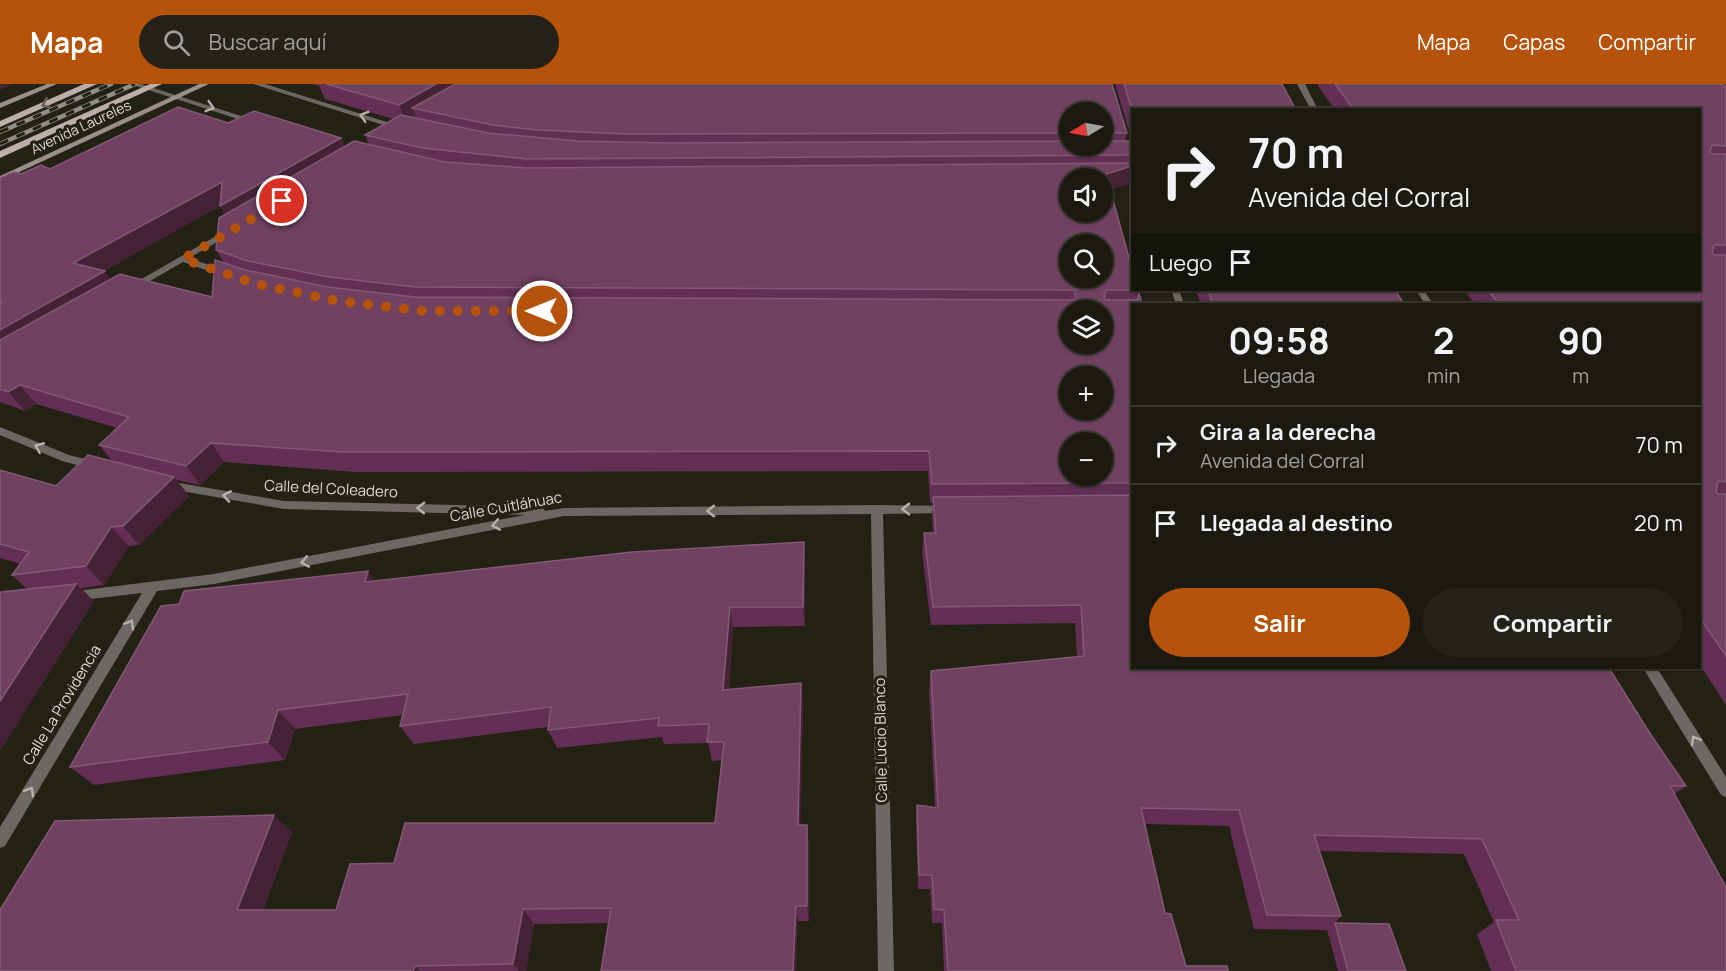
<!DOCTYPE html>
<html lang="es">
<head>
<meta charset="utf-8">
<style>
  :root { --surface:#1b1910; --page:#242219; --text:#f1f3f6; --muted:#a0a09f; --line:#393830; --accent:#b45309 }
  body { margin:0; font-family:Manrope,sans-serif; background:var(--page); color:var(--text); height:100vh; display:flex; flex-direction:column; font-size:22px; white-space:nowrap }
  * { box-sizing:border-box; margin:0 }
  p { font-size:20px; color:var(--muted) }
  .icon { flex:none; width:33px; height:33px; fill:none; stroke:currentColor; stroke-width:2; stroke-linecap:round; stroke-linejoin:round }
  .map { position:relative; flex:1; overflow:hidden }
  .drawer { position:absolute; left:1131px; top:219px; width:570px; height:366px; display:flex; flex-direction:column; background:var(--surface); border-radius:0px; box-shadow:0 2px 4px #0004,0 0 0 2px var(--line) }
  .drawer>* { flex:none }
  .banner { position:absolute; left:1131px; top:24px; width:570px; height:183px; border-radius:0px; box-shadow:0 2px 4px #0004,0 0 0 2px var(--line); background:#1b1910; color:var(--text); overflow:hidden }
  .needle { width:39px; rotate:260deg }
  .tools { position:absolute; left:1059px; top:18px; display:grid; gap:12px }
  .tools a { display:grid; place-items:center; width:54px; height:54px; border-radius:50%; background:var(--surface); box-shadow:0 2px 4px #0004,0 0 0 2px var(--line); font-size:30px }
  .pin { position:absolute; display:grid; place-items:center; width:51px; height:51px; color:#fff; margin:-26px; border:3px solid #fff; border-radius:50%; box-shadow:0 2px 6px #0007 }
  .me { position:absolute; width:66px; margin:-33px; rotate:270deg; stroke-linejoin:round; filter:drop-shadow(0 0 4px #0008) }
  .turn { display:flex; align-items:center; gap:21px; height:126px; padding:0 18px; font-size:27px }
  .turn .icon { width:78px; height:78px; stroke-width:2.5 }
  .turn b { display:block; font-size:42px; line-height:51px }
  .then { display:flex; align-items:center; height:57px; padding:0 18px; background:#0003; gap:12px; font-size:22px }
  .eta { display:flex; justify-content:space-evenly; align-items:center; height:102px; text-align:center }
  .eta b { font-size:36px; font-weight:700; line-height:42px }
  .button { display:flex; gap:12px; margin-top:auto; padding:12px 18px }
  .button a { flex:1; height:69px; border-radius:36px; background:var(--accent); color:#fff; font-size:24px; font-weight:700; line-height:69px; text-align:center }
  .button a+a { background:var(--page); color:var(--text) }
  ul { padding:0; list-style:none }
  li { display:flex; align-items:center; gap:18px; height:78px; padding:0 18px; border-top:2px solid var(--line) }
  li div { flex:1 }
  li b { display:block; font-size:22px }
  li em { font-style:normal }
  header { display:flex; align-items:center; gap:36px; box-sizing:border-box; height:84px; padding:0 30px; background:var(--accent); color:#fff }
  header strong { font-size:28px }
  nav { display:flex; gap:33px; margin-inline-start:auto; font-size:21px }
  .search { width:420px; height:54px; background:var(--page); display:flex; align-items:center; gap:15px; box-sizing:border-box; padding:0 21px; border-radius:33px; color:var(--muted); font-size:22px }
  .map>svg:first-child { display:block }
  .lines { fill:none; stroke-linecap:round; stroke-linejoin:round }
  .street { fill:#6e6764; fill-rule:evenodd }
  .secondary { fill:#9a8f8b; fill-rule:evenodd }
  .primary { fill:#bdaea8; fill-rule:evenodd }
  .rail-casing { stroke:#918f85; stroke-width:4.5 }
  .rail { stroke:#242115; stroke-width:3; stroke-dasharray:9; stroke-linecap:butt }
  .wall { fill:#642f55; fill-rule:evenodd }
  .shaded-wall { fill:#452235 }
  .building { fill:#714162; stroke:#825a74; stroke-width:1.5; fill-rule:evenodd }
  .oneway { stroke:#696057 }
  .oneway2 { stroke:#b6b2ac }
  .route { stroke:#b45309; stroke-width:10; stroke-dasharray:0 18 }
  .labels { text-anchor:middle; stroke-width:6; stroke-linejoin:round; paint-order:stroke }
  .far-street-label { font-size:14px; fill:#dddbd3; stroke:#242115 }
  .street-label { font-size:15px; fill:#dddbd3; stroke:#242115 }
</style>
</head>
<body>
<header>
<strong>Mapa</strong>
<div class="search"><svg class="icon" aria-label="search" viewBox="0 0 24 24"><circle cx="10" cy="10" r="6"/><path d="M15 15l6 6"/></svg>Buscar aquí</div>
<nav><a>Mapa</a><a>Capas</a><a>Compartir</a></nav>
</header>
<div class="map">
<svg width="1726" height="887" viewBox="0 0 1726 887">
  <rect width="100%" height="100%" fill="#242115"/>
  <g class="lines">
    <!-- street -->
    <path class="street" d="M130,0h11l119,38 -7,2z
      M253,0h12l141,44 -7,2z
      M1297,0h8l13,26h-7z
      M230,144l4,3 -1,2 -44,25 43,15v4h-6l-43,-15 -47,27 -3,1 -5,-3z
      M1171,206h8l5,14h-8z
      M1416,206h8l9,14h-8z
      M0,343l69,28 31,8 2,3 -6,4 -34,-9 -62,-26z
      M168,397l116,20 255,6 4,1 2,3 19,-3 313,-3 75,1 2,3 -6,4 -65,1 11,457h-16l-7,-457 -307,2 -350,68 -57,7 -152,255 -5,2v-21l142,-234 -69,8 -5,-1 -1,-4 1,-4 146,-18 311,-59 -241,-6 -120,-21 -2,-3z
      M1643,584h14l69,109v20l-5,-2z"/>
    <!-- secondary -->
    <path class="secondary" d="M47,0h10l-57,24v-5z
      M199,0h10l-209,97v-5z"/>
    <!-- primary -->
    <path class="primary" d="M84,0h13l-97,43v-6z
      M150,0h12l-162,74v-7z"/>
    <!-- rail casing -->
    <g class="rail-casing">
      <path id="rail" d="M0,48l111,-48
        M0,60l135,-60"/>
    </g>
    <!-- rail -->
    <use href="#rail" class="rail"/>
  </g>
  <!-- wall -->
  <path class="wall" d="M312,0h800l15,49 -2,8 7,1v41l-22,6 28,101 -2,10 6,4h-10v364l519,67 35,51 -11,8 51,177h-235l-14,-37 17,-12 -30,-68 -145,-3 22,65 -6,7 71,48h-68l-11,-41 -73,-1 -25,-103 -84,-2 20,89 21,53 42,5h-284l-2,-48h-10l-2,-34h-12l-2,-69 1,-15 18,2 -6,-118 2,-18 146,-14 -2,-34 -144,2 -9,-73 2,-19h9l-1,-17 1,-13h-3l-2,-32 -573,1 -131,-10 -24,23 -23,-5 12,16 -50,49 -10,1 -25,39 -23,3 13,13 -94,150v-157l27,-5 -15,-14 9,-11 -21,-6v-88l56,16 56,-25 -13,-16 18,-17 -81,-24 -11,7 -25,-9v-224l50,-9 291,-31 4,9 24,-2 -4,-10 28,-16 -68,-20 -6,-13zM1070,28h32v34h-32zM220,122l5,8 -9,36 8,13 -12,34 -102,-18 -6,-8z
    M1115,0h167l-150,26v31z
    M1317,0h409v621l-26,-40v-361h-225l-11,-14h236v-180h-365z
    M1196,206h199l9,14h-203z
    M805,479v63l-72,1 -4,63 72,-7 2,19 -3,123 9,16v80l-275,3 -8,47h-526l292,-139 -29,78h73l58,-47 321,-40 7,-63 -10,1 -4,-18 -44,1 -2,-7 -105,11 -9,-18v-3l-134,17 -14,-18 3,-11 -108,14 -10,31 -191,25 -24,-18 304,-186z"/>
  <!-- shaded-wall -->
  <path class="shaded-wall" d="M0,0h13l-13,6z
    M436,0h36l-60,24 4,9 -10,6 -7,-18z
    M341,54l7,18 -118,68 -10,-18 -134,75 -13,-18 149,-81z
    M1132,82v17l-30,9 4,-18z
    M105,187l12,18 -117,68v-27z
    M20,301l16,19 -11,7 -17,-19z
    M211,359l13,19 -24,23 -14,-19z
    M174,393l15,19 -50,49 -16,-19z
    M111,443l18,19 -25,39 -18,-19z
    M804,458l1,21v63l-2,-19z
    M368,487l12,20 -15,-9z
    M76,500l18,17 -94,150v-50z
    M730,523l3,20 -6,82 -4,-19z
    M801,599l2,19 -3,139 -2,-16z
    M278,626l17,19 -10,31 -17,-18z
    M274,731l18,17 -35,93 -20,-15z
    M807,741l2,16v80l-2,-15z
    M796,822l2,15 -2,50h-3z
    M523,825l11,15 -8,47h-7l-6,-7z
    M415,882l6,5h-8z"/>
  <!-- building -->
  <path class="building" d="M326,0h110l-37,21z
    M455,0h657l15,49h-25v-21h-32v21l-445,1 -88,-4 -44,-5 -81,-17z
    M1124,0h158l14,26h-164v1z
    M1335,0h387l4,3v59l-14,-1 -2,7 2,2h14v91h-12l-2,8 2,2h12v227l-8,-1 -2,11 2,2h8v162l-26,-38v-314h-201l-11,-14h212v-180h-346z
    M178,23l50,16 26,-12 87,27 -121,68 2,-24 -149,81 32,8 -105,59v-25l2,-4 -2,1v-124l14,-6 7,2 20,-9 9,4z
    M401,31l87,18 89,8 91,2 402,-2v5h32v-5h29l1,1v13l-605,4 -105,-11 -57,-13z
    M354,57l91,21 82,6 605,-5v3l-26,8 26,95v21h6h-32l-2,8 2,2h31l2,-7 3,11h-10v179l-200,1 -3,-33 -585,1 -133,-9 -25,23 -87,-21 30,-28 -109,-32 -12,7 -8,-3v-49l120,-66 92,23 3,-37 30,10 83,17 87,10 659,3 2,-2 -2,-8 -659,-3 -86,-10 -81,-16 -32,-11 3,-32zM1070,94h32v34h-32zM1070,160h32v34h-32zM1070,226h32v34h-32zM1070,292h32v34h-32zM1070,358h32v34h-32z
    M1208,206h187l9,14h-191z
    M88,371l86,22 -51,49 -12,1 -25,39 -74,9 17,-23 -29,-8v-74l56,16z
    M1132,411v173h477l42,67 35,51h-16l56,101v84h-210l-20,-51h23l-37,-81 -168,-4 27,81 -74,-1 -28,-105 -98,-2 24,105 6,1 15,52h41l1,5h-280l-4,-61 -10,-1 -2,-34h-13l-2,-70 21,3 -7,-137 153,-15 -3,-51 -148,2 -9,-74h12l-3,-36z
    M804,458l-1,65h-73l-7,83 78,-7 -3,142h9v81h-11l-3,65h-192l10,-63 -88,1 -10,55 -98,2 -2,5h-413v-61l55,-89 219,-6 -37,95h99l14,-46 44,-1 11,-40h310l9,-81h-17l2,-18 -51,2 1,-8 -111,12 3,-23 -151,19 8,-32 -130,16 -10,32 -198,25 91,-161 18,-2 5,-13 184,-20 -3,11 267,-30z
    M76,500l-76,117v-107l1,-2z
    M1335,839l54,1 17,47h-58z"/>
  <!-- one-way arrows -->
  <defs><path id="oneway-chevron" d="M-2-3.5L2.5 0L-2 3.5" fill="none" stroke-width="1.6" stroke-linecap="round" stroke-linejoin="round" transform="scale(1.5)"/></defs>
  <use class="oneway" href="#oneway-chevron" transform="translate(46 20) rotate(157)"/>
  <g class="oneway2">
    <use href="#oneway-chevron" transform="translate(210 23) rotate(17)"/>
    <use href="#oneway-chevron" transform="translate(364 32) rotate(-163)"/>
    <use href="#oneway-chevron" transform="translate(39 363) rotate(-157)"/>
    <use href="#oneway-chevron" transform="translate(227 412) rotate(-171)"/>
    <use href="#oneway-chevron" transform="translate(421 424) rotate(-179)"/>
    <use href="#oneway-chevron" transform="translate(906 425) rotate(180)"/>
    <use href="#oneway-chevron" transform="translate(711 427) rotate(179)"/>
    <use href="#oneway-chevron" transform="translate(496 441) rotate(169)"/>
    <use href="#oneway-chevron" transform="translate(305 478) rotate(169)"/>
    <use href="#oneway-chevron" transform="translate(130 540) rotate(-59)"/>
    <use href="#oneway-chevron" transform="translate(1695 656) rotate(-122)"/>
    <use href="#oneway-chevron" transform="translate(30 707) rotate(-59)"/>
  </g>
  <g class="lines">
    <!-- route -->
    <path class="route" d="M282,117l-99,58 73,25 82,17 85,10h119"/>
  </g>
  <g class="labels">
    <!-- far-street labels -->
    <g class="far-street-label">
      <text transform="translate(81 43) rotate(-25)" y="5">Avenida Laureles</text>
    </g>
    <!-- street labels -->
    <g class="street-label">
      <text transform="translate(331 405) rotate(3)" y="5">Calle del Coleadero</text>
      <text transform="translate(506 423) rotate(-10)" y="5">Calle Cuitláhuac</text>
      <text transform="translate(62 621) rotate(-59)" y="5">Calle La Providencia</text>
      <text transform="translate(881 656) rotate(-91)" y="5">Calle Lucio Blanco</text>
    </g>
  </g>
</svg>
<div class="tools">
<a><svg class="needle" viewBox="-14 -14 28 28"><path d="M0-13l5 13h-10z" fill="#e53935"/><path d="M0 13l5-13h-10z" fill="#a0a09f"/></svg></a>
<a><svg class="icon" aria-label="sound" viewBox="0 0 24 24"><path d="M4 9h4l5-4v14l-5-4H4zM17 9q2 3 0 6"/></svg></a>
<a><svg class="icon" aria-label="search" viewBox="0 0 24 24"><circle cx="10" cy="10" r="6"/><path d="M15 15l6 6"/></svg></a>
<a><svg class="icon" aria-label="layers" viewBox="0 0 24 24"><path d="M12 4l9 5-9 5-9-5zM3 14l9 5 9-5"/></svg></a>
<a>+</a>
<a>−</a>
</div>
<div class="pin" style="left:282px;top:117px;background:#d93025"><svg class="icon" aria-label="arrive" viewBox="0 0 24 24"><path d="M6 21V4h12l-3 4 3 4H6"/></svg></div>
<svg class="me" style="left:542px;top:227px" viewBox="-20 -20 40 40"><circle r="17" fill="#b45309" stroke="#fff" stroke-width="3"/><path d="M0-11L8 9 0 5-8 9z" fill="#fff"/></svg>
<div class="banner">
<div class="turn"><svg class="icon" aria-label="right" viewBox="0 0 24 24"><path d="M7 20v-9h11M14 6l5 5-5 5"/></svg><div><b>70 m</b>Avenida del Corral</div></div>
<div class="then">Luego<svg class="icon" aria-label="arrive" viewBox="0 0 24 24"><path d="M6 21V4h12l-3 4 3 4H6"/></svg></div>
</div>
<section class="drawer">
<div class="eta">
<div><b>09:58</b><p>Llegada</p></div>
<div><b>2</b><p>min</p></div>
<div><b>90</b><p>m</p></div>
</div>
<ul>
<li><svg class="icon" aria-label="right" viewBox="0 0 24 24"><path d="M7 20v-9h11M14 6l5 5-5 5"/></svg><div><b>Gira a la derecha</b><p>Avenida del Corral</p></div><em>70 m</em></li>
<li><svg class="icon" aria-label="arrive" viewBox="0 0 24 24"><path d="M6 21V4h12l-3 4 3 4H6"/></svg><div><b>Llegada al destino</b></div><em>20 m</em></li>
</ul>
<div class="button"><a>Salir</a><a>Compartir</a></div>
</section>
</div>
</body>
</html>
